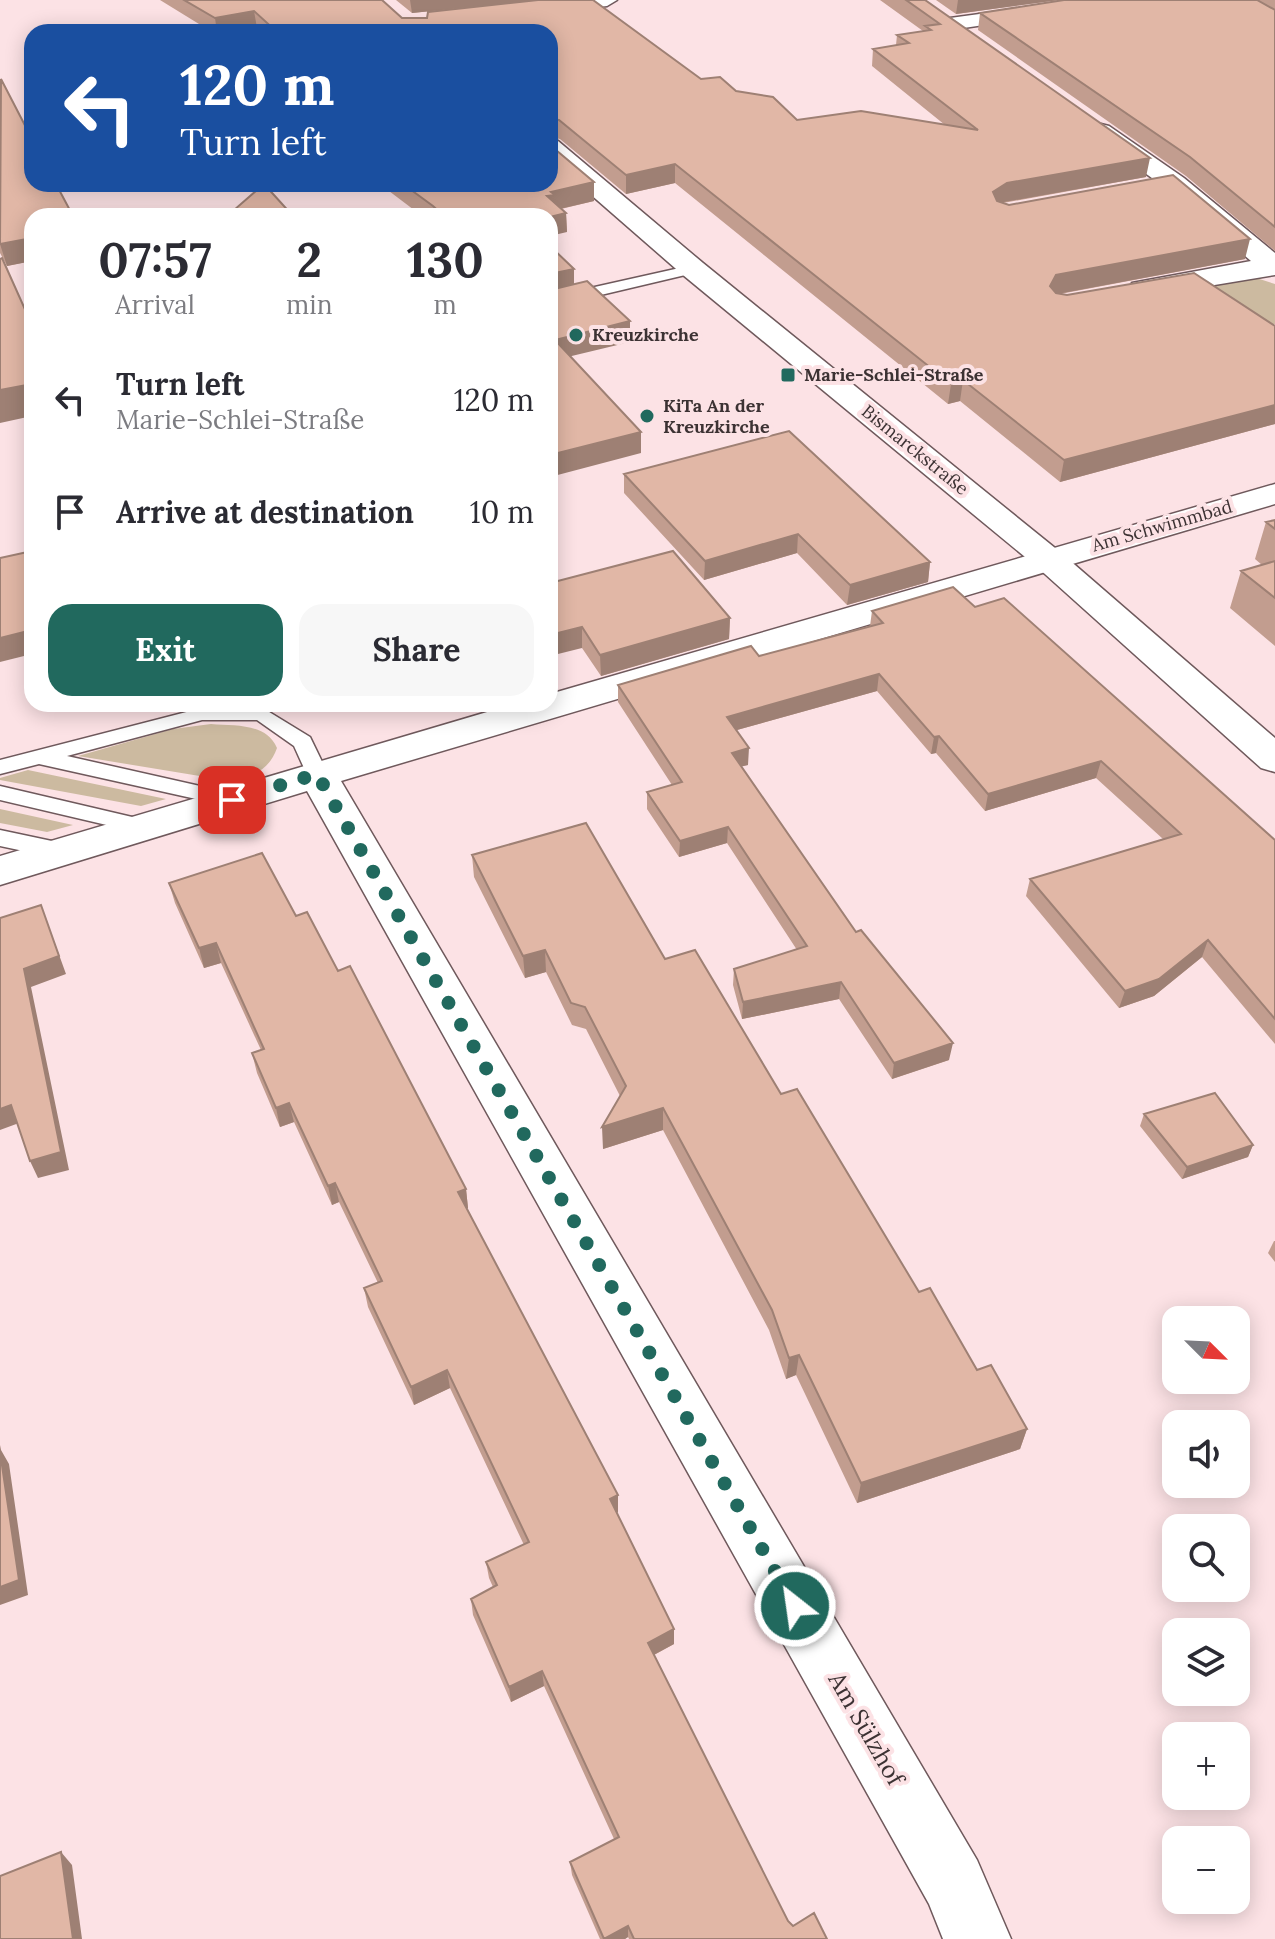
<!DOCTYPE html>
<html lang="en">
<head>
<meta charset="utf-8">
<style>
  :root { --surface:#fff; --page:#f7f7f7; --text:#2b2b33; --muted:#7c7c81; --accent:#21695e }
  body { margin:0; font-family:Lora,serif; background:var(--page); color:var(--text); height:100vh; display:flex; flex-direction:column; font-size:30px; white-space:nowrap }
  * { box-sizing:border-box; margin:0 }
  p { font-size:26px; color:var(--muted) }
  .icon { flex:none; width:44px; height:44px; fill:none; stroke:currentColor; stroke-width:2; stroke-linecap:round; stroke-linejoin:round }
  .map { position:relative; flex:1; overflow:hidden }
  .sheet { position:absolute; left:24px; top:208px; width:534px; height:504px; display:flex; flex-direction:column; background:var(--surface); border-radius:24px; box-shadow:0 4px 20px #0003 }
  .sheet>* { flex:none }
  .guide { position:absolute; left:24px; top:24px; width:534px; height:168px; border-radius:24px; box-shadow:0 4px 20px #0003; background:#1a4fa0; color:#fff; overflow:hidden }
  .needle { width:52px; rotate:114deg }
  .controls { position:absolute; left:1162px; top:1306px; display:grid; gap:16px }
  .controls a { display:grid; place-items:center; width:88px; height:88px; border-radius:16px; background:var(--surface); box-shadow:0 4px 20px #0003; font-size:40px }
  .pin { position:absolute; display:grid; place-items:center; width:68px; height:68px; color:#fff; margin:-34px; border-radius:16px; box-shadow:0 4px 12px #0006 }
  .me { position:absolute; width:88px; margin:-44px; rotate:330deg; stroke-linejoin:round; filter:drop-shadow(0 0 6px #0008) }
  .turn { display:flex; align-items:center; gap:28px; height:168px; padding:0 24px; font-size:36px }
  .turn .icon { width:104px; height:104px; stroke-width:2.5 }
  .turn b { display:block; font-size:56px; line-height:68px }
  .eta { display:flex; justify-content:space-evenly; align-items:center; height:136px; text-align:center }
  .eta b { font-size:48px; font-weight:700; line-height:56px }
  .primary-button { display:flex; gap:16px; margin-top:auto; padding:16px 24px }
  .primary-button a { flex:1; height:92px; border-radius:24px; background:var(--accent); color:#fff; font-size:32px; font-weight:700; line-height:92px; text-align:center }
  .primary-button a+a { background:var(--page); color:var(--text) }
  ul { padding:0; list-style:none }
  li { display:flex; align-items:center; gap:24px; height:112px; padding:0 24px }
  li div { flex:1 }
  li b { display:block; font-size:30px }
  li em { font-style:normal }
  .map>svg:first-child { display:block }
  .green { fill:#ccbaa0 }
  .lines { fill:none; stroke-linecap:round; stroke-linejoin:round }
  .service-casing { stroke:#6f595c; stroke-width:3 }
  .minor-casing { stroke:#6f595c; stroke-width:3 }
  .tertiary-casing { stroke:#6f595c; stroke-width:3 }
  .service { fill:#fff; fill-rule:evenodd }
  .minor { fill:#fff; fill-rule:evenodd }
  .tertiary { fill:#fff; fill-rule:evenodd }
  .wall { fill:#c29d8f }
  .shaded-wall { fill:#9e8074 }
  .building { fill:#e1b7a6; stroke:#9e8074; stroke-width:2 }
  .route { stroke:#21695e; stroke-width:14; stroke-dasharray:0 25.2 }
  .poi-dot { fill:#21695e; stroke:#fce2e5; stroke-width:3 }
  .labels { text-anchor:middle; stroke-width:8; stroke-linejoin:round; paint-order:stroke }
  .far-poi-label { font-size:18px; font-weight:bold; fill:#3c3233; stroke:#fce2e5; text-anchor:start }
  .far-street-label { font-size:18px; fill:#3c3233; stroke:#fce2e5 }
  .near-street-label { font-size:24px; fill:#3c3233; stroke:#fce2e5 }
</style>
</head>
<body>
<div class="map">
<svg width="1275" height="1939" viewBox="0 0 1275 1939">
  <rect width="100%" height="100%" fill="#fce2e5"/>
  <!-- green -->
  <path class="green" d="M1247,275l28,9v40l-67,17 -59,-48z
    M211,724c25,2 55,-1 66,24 -10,28 -32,30 -59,31l-140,-23 95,-27z
    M28,770l138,29 -25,7 -141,-26v-2z
    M0,809l73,16 -26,7 -47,-9z"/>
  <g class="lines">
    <!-- service casing -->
    <g class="service-casing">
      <path id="service" d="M693,265l7,4 -2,3 -148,35v-10z
        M261,707l49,30 18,37 -3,5h-16l-15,-33 -37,-26h-55l-135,36 173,39 3,5 -3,5 -8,2 -193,-43 -39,10v-14l202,-52z
        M0,786l145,34 8,2 3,5 -3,5 -8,2 -145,-34z
        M0,830l66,14 8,3 3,5 -3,5 -8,3 -66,-14z"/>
    </g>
    <!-- minor casing -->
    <g class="minor-casing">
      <path id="minor" d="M556,0h61l-10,6 -74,9 -10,-6 3,-4z
        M1039,6l7,2 3,4 -3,4 -96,14 -11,-6 11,-6z
        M1101,124l8,2 75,52 91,75v22l-133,22 -10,-2 -4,-6 4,-6 119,-22 -85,-73 -73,-52 -4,-5 4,-5z
        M1275,484v20l-934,277 636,1079 34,79h-68l-14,-35 -622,-1113 -307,94v-29l514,-152h36v-10z"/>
    </g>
    <!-- tertiary casing -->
    <g class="tertiary-casing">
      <path id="tertiary" d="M550,139l8,2 145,122 357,289 215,186v34l-14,-4 -225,-202 -353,-291 -133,-116z"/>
    </g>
    <!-- service -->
    <use href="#service" class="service"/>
    <!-- minor -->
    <use href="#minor" class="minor"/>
    <!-- tertiary -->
    <use href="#tertiary" class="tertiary"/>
  </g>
  <!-- wall -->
  <path class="wall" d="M160,0h222l20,18h25l103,-17 -118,12 -16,-13h197l108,79 35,12 61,29 148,5 -73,-59 1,-17 23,-4 1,-10 26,-4 -43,-31h45l221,177 -143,26 242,56 -185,35 215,32v98l-215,58 -100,-81 -12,3 -273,-221 -49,11 -66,-55 -10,-2v-105h-289l-4,-4 -21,4h-24z
    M936,0h339v251l-89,-75 -208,-146 2,-17 82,-12 -3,-1 -103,14z
    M0,80l32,136v45l-25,5 -7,-13z
    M383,184h167l44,17 -33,8 5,4 1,19 -17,-16h-128l-33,-25z
    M624,474l306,88 -2,20 -81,23 -50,-52 -93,27 -80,-87z
    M1275,520v126l-45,-38 11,-37 21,-6 -7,-6 11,-37z
    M550,583l180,35 -1,21 -128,37 -19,-28z
    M975,607l300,233v204l-73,-87 -48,39 -35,12 -93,-112 4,-17 133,-40 -67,-61 -111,33 -49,-58 -5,1 -54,-63 -140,39 11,35 -7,1 115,166 93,128 -57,19 -53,-80 -97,20 -9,-34 1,-16 63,-19 -70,-107 -48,14 -32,-48v-17l25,-7 -54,-83v-17l141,-29 111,-30 2,-15z
    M472,855l193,104 116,135 138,198 58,78 50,59 -7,20 -163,54 -61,-128 -10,4 -17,-49 -106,-200 -60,19 17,-53 -34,-67 -14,-4 -26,-53 -21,6 -51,-101z
    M169,883l127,33 42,55 128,218 2,19h-1l151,304 -1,1 57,116v15l-20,11 134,266 5,5 34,13h-198l-1,-2 -3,2h-25l-28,-64 -2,-13 44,-23 -70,-153 -33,16 -38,-87 -2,-16 22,-12 -4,-9 -3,-16 38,-17 -74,-157 -36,17 -46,-98 -4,-19 14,-5 -39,-81 -7,3 -38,-83 -14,5 -23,-54 -5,-20 9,-3 -40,-87 -17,5 -29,-65z
    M1144,1114l109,31 -5,12 -66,22 -42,-53z
    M1274,1241h1v21l-7,-9z"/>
  <!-- shaded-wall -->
  <path class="shaded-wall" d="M410,0h128l-126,13z
    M958,0h101l-103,14z
    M254,11l3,17 -21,4h-19l-2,-14z
    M1150,158l-4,19 -142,25 -14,9 3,-19 14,-9z
    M675,164v19l-49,11v-19z
    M594,182v19l-39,9 -8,-14 4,-4z
    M566,213l1,19 -17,4v-19z
    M32,238v23l-25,5 -7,-22z
    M1250,239l-5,20 -193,36 -2,-9 6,-11z
    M574,269v19l-24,7v-21z
    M630,321v21l-75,18v-20z
    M963,380l-3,21 -12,3 3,-20z
    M32,384v32l-32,7v-33z
    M1275,405v19l-215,58 4,-22z
    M641,432v21l-91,24v-22z
    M798,534l-1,19 -93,27 1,-19z
    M930,562l-2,20 -81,23 3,-20z
    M730,618l-1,21 -128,37 -1,-21z
    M582,627v21l-32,8v-21z
    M32,630v24l-32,8v-24z
    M879,674l-2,17 -151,42 1,-16z
    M939,736l-3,17 -5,1 3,-17z
    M749,748l-1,17 -17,4 1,-16z
    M1101,761l-5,17 -111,33 3,-17z
    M728,827l-1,16 -48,14 1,-16z
    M41,905l25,69 -35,13 38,183 -31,8 -8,-17 -6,-192z
    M1208,940l-6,17 -48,39 -35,12 6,-17z
    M216,943l5,20 -17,5 -5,-20z
    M545,950l1,22 -21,6 -2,-22z
    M841,982l-2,17 -97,20 1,-17z
    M953,1043l-4,17 -57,19 2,-16z
    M289,1103l5,19 -14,5 -4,-19z
    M11,1105l8,18 -19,7v-21z
    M663,1108v22l-60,19 -1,-22z
    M1253,1145l-5,12 -66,22 5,-12z
    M335,1183l4,19 -7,3 -4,-19z
    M466,1189l2,19 -8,3 -2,-19z
    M799,1355l-3,20 -10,4 3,-21z
    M447,1370l3,18 -36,17 -3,-18z
    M1027,1429l-7,20 -163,54 4,-20z
    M0,1445l1,5 8,14 19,131 -28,10z
    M618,1495v17l-8,4v-17z
    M674,1629v15l-26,14v-15z
    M542,1671l2,15 -33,16 -2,-15z
    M61,1852l11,13 10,74h-9z
    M628,1926v11l-3,2h-20z"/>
  <!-- building -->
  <path class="building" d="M184,0h198l20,18h25l1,-6 110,-12h55l108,79 19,-2 16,14 37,6 24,23 64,-9 117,19 -105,-81 36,-6 -12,-8 34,-5 -6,-4 15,-2 -34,-24h19l225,158 -143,25 -14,9 4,9 12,4 164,-30 77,64 -194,36 -6,11 6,7 11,2 127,-22 81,53v79l-211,55 -101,-80 -12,4 -276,-220 -49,11 -67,-55 -9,-1v-87h-273l-23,-21 -39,7z
    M1064,0h193l18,10v217l-85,-70 -210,-144z
    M1,79l31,60v45h24l17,32h-41v22l-32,6z
    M550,145l44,37 -43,10 4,3 -8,1 19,17 -16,4 -106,-1 -11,-10 -30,-22h147z
    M264,184l29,32h-54l-5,-6z
    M550,246l24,23 -24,5z
    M2,258l30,67v59l-32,6v-131z
    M587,281l43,40 -75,19 86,92 -91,23v-165z
    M789,431l141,131 -80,23 -52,-51 -93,27 -81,-87z
    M1275,520v9l-9,-7z
    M32,551v79l-32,8v-80z
    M673,551l57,67 -130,37 -18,-28 -32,8v-52z
    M1275,561v37l-34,-27z
    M953,587l22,20 29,-9 271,242v179l-67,-79 -49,39 -34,12 -95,-112 151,-45 -80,-73 -113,33 -49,-58 -5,1 -55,-63 -152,43 22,31 -17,5 124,179 5,-2 92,113 -59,20 -53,-81 -98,20 -9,-33 73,-23 -79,-119 -48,14 -33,-49 35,-10 -64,-97 133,-39 8,10 124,-33 -11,-12z
    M586,823l79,136 30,-9 86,144 16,-5 122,203 11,-4 47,82 14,-5 36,64 -166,54 -62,-128 -10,3 -17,-48 -109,-202 -61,19 24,-41 -41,-79 -14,-4 -26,-53 -22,6 -51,-101z
    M262,853l34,63 11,-4 31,59 12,-5 116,223 -8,3 160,303 -8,4 64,130 -26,14 140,278 5,5 21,-13 13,26h-193l-6,-13 -24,13 -34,-77 49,-25 -77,-166 -33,16 -38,-88 26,-14 -11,-23 43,-20 -82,-172 -36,17 -47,-99 18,-7 -47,-98 -7,3 -39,-83 -13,5 -24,-55 12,-4 -48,-106 -17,5 -30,-65z
    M41,905l18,51 -35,13 37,183 -31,9 -19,-56 -11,4v-191z
    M1215,1093l38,52 -66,22 -43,-53z
    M0,1452l19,128 -19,7z
    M61,1852l12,87h-73v-63z"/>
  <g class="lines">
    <!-- route -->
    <path class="route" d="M232,800l85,-26 478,832"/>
  </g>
  <!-- markers -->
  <g class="poi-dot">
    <circle cx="576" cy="335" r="8"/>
    <rect x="780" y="367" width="16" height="16" rx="4"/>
    <circle cx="647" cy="416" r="8"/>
  </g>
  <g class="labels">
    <!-- far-poi labels -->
    <g class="far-poi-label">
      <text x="592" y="341">Kreuzkirche</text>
      <text x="804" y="381">Marie-Schlei-Straße</text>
      <text x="663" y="412">KiTa An der<tspan x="663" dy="21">Kreuzkirche</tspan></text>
    </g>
    <!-- far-street labels -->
    <g class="far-street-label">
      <text transform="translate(915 450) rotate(39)" y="6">Bismarckstraße</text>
      <text transform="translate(1162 526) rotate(-16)" y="6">Am Schwimmbad</text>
    </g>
    <!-- near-street labels -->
    <g class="near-street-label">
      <text transform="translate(866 1729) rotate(60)" y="8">Am Sülzhof</text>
    </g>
  </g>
</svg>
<div class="controls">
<a><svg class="needle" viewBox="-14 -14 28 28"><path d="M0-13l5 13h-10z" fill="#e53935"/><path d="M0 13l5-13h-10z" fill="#7c7c81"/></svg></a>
<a><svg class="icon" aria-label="sound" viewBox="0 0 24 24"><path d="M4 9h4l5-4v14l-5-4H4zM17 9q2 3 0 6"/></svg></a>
<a><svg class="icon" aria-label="search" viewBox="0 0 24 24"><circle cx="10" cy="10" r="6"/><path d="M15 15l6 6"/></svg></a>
<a><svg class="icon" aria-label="layers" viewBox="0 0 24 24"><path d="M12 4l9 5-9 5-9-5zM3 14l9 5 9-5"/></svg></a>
<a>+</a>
<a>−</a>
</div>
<div class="pin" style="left:232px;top:800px;background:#d93025"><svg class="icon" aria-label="arrive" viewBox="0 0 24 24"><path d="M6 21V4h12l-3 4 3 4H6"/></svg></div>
<svg class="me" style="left:795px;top:1606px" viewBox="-20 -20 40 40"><circle r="17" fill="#21695e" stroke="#fff" stroke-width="3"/><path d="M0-11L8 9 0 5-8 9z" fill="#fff"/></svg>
<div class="guide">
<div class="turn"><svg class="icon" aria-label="left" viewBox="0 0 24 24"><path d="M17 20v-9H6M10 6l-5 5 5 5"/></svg><div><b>120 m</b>Turn left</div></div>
</div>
<section class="sheet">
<div class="eta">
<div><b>07:57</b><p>Arrival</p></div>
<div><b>2</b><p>min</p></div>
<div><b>130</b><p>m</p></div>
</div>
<ul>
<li><svg class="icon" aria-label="left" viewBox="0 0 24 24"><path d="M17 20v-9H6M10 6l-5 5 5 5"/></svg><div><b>Turn left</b><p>Marie-Schlei-Straße</p></div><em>120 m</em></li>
<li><svg class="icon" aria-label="arrive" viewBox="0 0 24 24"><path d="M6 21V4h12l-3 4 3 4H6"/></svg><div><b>Arrive at destination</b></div><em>10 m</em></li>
</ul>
<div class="primary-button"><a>Exit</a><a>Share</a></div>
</section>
</div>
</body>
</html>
